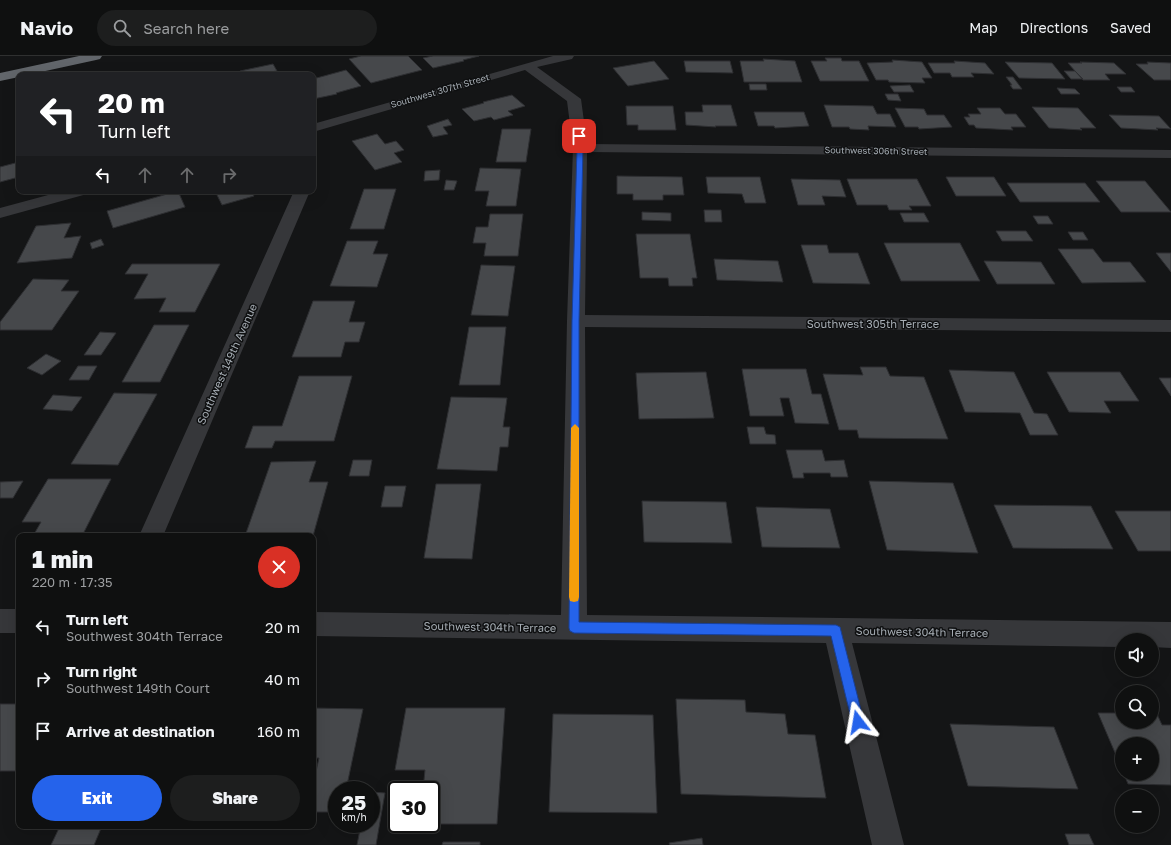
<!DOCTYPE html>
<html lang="en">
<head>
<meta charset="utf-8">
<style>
  :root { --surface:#0f1010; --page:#1d1e1e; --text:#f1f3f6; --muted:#9b9d9f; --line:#2f3030; --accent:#2563eb }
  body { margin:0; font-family:"Golos Text",sans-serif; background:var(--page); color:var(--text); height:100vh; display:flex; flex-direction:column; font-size:15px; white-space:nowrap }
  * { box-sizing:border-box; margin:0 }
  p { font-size:13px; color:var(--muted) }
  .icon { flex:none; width:22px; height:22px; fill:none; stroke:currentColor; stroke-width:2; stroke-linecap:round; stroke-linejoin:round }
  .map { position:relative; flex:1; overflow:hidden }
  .side { position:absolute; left:16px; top:477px; width:300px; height:296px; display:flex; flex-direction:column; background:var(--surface); border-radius:8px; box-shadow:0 4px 16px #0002,0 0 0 1px var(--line) }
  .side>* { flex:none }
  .hud { position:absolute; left:16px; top:16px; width:300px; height:122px; border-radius:8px; box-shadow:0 4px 16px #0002,0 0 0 1px var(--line); background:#202124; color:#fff; overflow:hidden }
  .tools { position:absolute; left:1115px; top:577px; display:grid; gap:8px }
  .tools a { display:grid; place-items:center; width:44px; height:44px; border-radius:50%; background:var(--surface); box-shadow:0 4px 16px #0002,0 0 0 1px var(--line); font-size:20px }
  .speed { position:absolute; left:328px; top:725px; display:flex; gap:8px; font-size:20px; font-weight:700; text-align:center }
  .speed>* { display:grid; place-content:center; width:52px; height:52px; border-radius:50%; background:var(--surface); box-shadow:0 4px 16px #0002,0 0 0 1px var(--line); line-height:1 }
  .speed small { font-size:10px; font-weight:400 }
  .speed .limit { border:2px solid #111; border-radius:6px; background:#fff; color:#111 }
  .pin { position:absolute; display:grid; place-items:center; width:34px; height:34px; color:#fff; margin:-17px; border-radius:8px; box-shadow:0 2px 6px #0006 }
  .me { position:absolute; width:44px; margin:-22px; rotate:346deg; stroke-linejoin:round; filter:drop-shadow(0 0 3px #0008) }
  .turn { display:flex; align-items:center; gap:14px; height:84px; padding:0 16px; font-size:18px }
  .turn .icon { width:52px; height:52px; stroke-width:2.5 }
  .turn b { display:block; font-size:28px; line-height:34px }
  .lanes { display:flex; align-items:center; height:38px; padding:0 16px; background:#0003; justify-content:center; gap:20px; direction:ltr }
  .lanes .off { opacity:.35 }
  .round { display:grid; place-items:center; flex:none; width:42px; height:42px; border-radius:21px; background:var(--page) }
  .overview { display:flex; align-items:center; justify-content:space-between; height:68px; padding:0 16px }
  h1 { font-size:24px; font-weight:800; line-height:30px }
  .cta { display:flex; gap:8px; margin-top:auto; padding:8px 16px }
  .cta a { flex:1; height:46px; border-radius:24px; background:var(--accent); color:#fff; font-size:16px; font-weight:800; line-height:46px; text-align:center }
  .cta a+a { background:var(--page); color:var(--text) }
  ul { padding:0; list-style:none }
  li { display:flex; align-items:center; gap:12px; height:52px; padding:0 16px }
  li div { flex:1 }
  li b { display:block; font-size:15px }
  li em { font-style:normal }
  header { display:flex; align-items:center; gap:24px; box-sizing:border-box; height:56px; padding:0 20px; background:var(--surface); border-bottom:1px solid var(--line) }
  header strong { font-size:19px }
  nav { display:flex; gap:22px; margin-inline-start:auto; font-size:14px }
  .search { width:280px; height:36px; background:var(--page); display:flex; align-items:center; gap:10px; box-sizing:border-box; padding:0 14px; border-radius:22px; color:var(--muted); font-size:15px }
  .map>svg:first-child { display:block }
  .building { fill:#46484b; stroke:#2e2f32 }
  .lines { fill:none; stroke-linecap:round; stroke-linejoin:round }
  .minor { fill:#36373a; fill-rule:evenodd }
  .highway { fill:#62666b; fill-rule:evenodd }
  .route { fill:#2563eb; stroke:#184099 }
  .slow { fill:#f59e0b }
  .labels { text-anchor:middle; stroke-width:3; stroke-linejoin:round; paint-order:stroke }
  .far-street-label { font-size:9px; fill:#a7aeb5; stroke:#0f1011 }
  .street-label { font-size:11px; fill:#a7aeb5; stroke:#0f1011 }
</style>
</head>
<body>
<header>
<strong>Navio</strong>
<div class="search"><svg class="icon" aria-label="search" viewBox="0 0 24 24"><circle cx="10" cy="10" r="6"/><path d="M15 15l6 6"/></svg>Search here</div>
<nav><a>Map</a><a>Directions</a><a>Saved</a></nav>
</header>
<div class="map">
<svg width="1171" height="789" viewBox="0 0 1171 789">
  <rect width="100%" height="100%" fill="#141516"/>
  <!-- building -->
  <path class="building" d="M361,0h47l14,14 -51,13 -22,-24z
    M433,0h46l-16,4 1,1 -31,7 -10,-10z
    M825,2h16l1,3h17l10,20h-49l-9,-20h16z
    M763,3l32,2 7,21h-58l-4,-21h24z
    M892,4l30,2 10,16h-10l3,5 -36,-1 -1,-2h-12l-9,-17 26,-1z
    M654,5l15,18 -41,7 -15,-18z
    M684,5h46l3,12 -47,-1z
    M954,5l31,2 9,11 -23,-1 3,4h-22l-2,-4h-16l-6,-10h27z
    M1005,6l47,1 13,16 -46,-1z
    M1080,6l34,1 12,11h-21l5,6h-27l-15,-17h14z
    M1147,6l24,1v17h-17l-18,-16h12z
    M273,8l4,7 -7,1 1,3h-28l-3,-4z
    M346,14l15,16 -25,7 1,1 -24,5v-20z
    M1064,15h11l8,8h-12z
    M1006,21h7l9,12h-9l-3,-4h2z
    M749,28h17l1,6h-17z
    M910,29l4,7h-20l-4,-6z
    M1117,31h14l4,5h-14z
    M1057,32l18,1 5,5h-19z
    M885,38h13l3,7 -13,-1z
    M512,39l13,11 -17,5 5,4 -19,5 -3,-3 -17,4 -12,-12 22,-6 -1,-1z
    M702,49h29l6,21h-22l1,1 -30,-2 -1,-13h18z
    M824,49l49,1 4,8h13l6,13 -28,-1 1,4 -19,-1 -1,-2h-17z
    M626,50h47l3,24h-38v-5h-11z
    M1032,51l46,1 18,20h-16l2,2 -33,-2z
    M895,52l29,1 3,6h17l8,12 -33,2 -1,-2h-13z
    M977,52h23l5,6h11l10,13h-15l2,3 -37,-2 -2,-3h-5l-5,-8h6l-2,-3h13z
    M754,56h50l5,14 -34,2 -1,-2h-16z
    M1109,59l50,1 12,13 -15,-1 2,2 -37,-2z
    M448,63l4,6 -9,2 5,7 -15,3 -6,-11z
    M502,73h29l-5,33h-30z
    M377,78l8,10 11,-3 8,9 -10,3 8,9 -27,8 -23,-29z
    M19,97v24l-19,5v-15l19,-5 -2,-8z
    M480,112l41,1 -5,37h-30l3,-15h-14z
    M440,114l-1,10 -15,1 1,-10z
    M617,120l65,1 2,18h-21v5h-30v-6h-16z
    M706,121h54l6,26h-21l-3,-9 -34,-1z
    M946,121h48l12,19h-50z
    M791,123l49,1 6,17 -24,-1 3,9h-27z
    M847,123h70l14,27h-22l3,4h-23l-2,-5h-30z
    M446,124l11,1 -3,9h-10z
    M1096,125h49l26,31h-50z
    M1007,127h78l15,19h-80z
    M364,133h32l-12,40h-34z
    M178,135l7,16 -72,21 -6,-17z
    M215,135h36l3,5 -32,9z
    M704,154h17l1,12h-17z
    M642,156l29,1v8l-29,-1z
    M900,157h24l5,9h-25z
    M490,158h33l-5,42h-34l2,-13h-13l3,-16h12z
    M1033,160h15l5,8h-15z
    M71,167l-7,15 17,-2 -9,22 -55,5 19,-37z
    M996,175h30l7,10h-31z
    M1068,176h15l5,8h-15z
    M636,178h54l7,44h-5l1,8h-24l-1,-8h-28z
    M101,183l3,6 -12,4 -2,-6z
    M347,185h31l-5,13h15l-11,33 -47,-1z
    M884,187h76l20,38h-79z
    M801,189h26l2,8h29l12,31 -57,-1z
    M1058,193h35l10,13h27l16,20 -64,1z
    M1156,197h15v19z
    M714,203l64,2 5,21 -66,-2z
    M984,205l57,1 14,22h-58z
    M132,208h88l-25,48h-36l7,-14 -32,1 14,-25h-23z
    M481,209l34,1 -7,50 -37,-1z
    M33,223l36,1 -8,11h18l-27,39h-52v-8z
    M313,245h42l-6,21h16l-6,20h-14l-4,15h-49z
    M154,269h35l-29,57h-38z
    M469,271h37l-6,58h-41z
    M100,276l16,1 -15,22h-17z
    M46,298l15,7 -19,14 -15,-7z
    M78,310h19l-8,14h-20z
    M860,311h26l4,9 34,1 24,62 -89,-1 -2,-8h-18l-16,-56 40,1z
    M742,313h64l6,25h9l8,30 -34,-1 -6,-25h-9l4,18h-34z
    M949,314l65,2 20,41 13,1 11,21h-28l-10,-22 -55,-1z
    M706,316l8,46 -75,1 -3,-46z
    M1047,316h73l19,29h-35l7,12 -42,-1z
    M299,320h53l-18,65h-59l-3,7h-27l8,-22h29z
    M1159,322h12v18z
    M114,337l43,1 -39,71 -47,-1z
    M53,339l29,2 -10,14 -29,-2z
    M451,341l56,1 -4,29h7l-2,20h-8l-3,24 -60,-2z
    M747,371h17l2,7 9,1 1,9h-26z
    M786,394h36l3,11 19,-1 4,17h-17l-1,-4h-27l1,5h-11z
    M353,404h19l-3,16h-20z
    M316,405l-7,21h19l-15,54h-68l26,-74z
    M48,423h63l-29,57h-49l8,-14h-19z
    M23,425l-10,17h-13v-16z
    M869,425l84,2 25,70 -91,-3z
    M436,428h45l-9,75 -48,-1z
    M385,430h21l-4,21h-21z
    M642,445l84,1 6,41 -88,-1z
    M994,449l97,1 22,43 -100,-1z
    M756,451l74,2 10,39 -78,-1z
    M1115,455h56v40h-33z
    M676,643l69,1 1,12 39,2 3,20 27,1 11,63 -145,-4z
    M0,648h19v67h-19z
    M313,652l50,1 -17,81h-9v22h-24v-27l6,-27h-6z
    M406,652h99l-8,116h-67l1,-34h-8l2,-20h-30z
    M1098,657h24v9h30v-8h5l5,11h9v60l-43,-1 -4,-10h28v-30h-30v25z
    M553,658l100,1 4,98 -108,-1z
    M950,668l104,3 24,62 -110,-3z
    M371,736l14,1 -9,52h-19l4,-21h10z
    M60,770h42l-8,19h-43z
    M1065,778h24l5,11h-25z
    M702,782l1,7h-33l-1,-2z
    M443,786h37v3h-38z"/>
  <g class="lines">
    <!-- minor -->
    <path class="minor" d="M553,0h21l-2,3 -35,8 44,32 6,45 584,6v8l-584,-6 -2,163 586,5v12l-586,-5 2,288 584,7v26l-19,-1v-7h-30v7l-270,-4 52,202h-32l-46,-202 -513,-7v-24l248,3 6,-294 6,-173 -6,-47 -42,-31 -212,62v-8z
      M63,135h26l-2,3 -87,24v-10z
      M294,135h16l-147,345h-24z
      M0,553h19v24h-19z"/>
    <!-- highway -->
    <path class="highway" d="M79,0h23l-2,3 -4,1 -69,15h-8v2l-19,4v-8z"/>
  </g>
  <!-- route -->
  <path class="route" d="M579,78l3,2 1,12 -4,173v301l257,3 4,2 1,4 23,91 -2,5 -4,1 -4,-1 -2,-5 -21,-86 -257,-3 -4,-2 -1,-3 3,-307 5,-173 -1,-12z"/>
  <!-- slow -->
  <path class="slow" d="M575,368l4,4v169l-1,4 -4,1 -4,-1 -1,-4 2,-169z"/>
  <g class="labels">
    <!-- far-street labels -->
    <g class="far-street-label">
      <text transform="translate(440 35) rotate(-16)" y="3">Southwest 307th Street</text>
      <text transform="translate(876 95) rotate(1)" y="3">Southwest 306th Street</text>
    </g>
    <!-- street labels -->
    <g class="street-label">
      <text x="873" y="272">Southwest 305th Terrace</text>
      <text transform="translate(227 308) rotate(-66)" y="4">Southwest 149th Avenue</text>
      <text transform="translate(490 571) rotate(1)" y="4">Southwest 304th Terrace</text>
      <text transform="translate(922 576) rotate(1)" y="4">Southwest 304th Terrace</text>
    </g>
  </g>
</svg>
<div class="tools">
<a><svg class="icon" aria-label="sound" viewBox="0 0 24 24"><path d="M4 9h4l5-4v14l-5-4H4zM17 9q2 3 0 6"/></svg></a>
<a><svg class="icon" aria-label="search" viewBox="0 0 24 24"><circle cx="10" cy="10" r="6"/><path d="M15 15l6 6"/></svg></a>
<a>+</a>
<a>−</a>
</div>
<div class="speed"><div>25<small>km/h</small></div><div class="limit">30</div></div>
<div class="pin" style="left:579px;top:80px;background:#d93025"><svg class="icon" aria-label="arrive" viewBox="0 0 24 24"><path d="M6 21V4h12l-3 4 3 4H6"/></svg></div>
<svg class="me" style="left:858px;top:666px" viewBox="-20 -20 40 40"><path d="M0-17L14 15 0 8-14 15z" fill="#2563eb" stroke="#fff" stroke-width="4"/></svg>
<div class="hud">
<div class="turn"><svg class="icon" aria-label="left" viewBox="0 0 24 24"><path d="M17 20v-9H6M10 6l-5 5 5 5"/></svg><div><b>20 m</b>Turn left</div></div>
<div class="lanes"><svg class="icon" aria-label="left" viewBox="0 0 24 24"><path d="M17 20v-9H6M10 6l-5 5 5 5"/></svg><svg class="icon off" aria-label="ahead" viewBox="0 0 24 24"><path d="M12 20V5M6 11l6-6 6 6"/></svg><svg class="icon off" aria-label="ahead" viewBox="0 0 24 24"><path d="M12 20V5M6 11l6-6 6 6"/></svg><svg class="icon off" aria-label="right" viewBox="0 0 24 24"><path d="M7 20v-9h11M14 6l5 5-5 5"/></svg></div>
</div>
<section class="side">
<div class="overview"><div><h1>1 min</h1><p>220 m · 17:35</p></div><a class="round" style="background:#d93025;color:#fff"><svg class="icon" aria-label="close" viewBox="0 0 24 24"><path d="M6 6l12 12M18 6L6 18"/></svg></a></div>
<ul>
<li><svg class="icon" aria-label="left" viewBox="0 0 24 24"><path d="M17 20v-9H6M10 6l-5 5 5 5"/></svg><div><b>Turn left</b><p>Southwest 304th Terrace</p></div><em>20 m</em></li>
<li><svg class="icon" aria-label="right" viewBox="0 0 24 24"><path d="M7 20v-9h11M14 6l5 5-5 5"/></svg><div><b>Turn right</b><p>Southwest 149th Court</p></div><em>40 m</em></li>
<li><svg class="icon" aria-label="arrive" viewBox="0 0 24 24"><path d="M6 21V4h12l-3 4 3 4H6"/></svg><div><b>Arrive at destination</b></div><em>160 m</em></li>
</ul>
<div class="cta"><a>Exit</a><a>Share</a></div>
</section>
</div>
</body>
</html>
